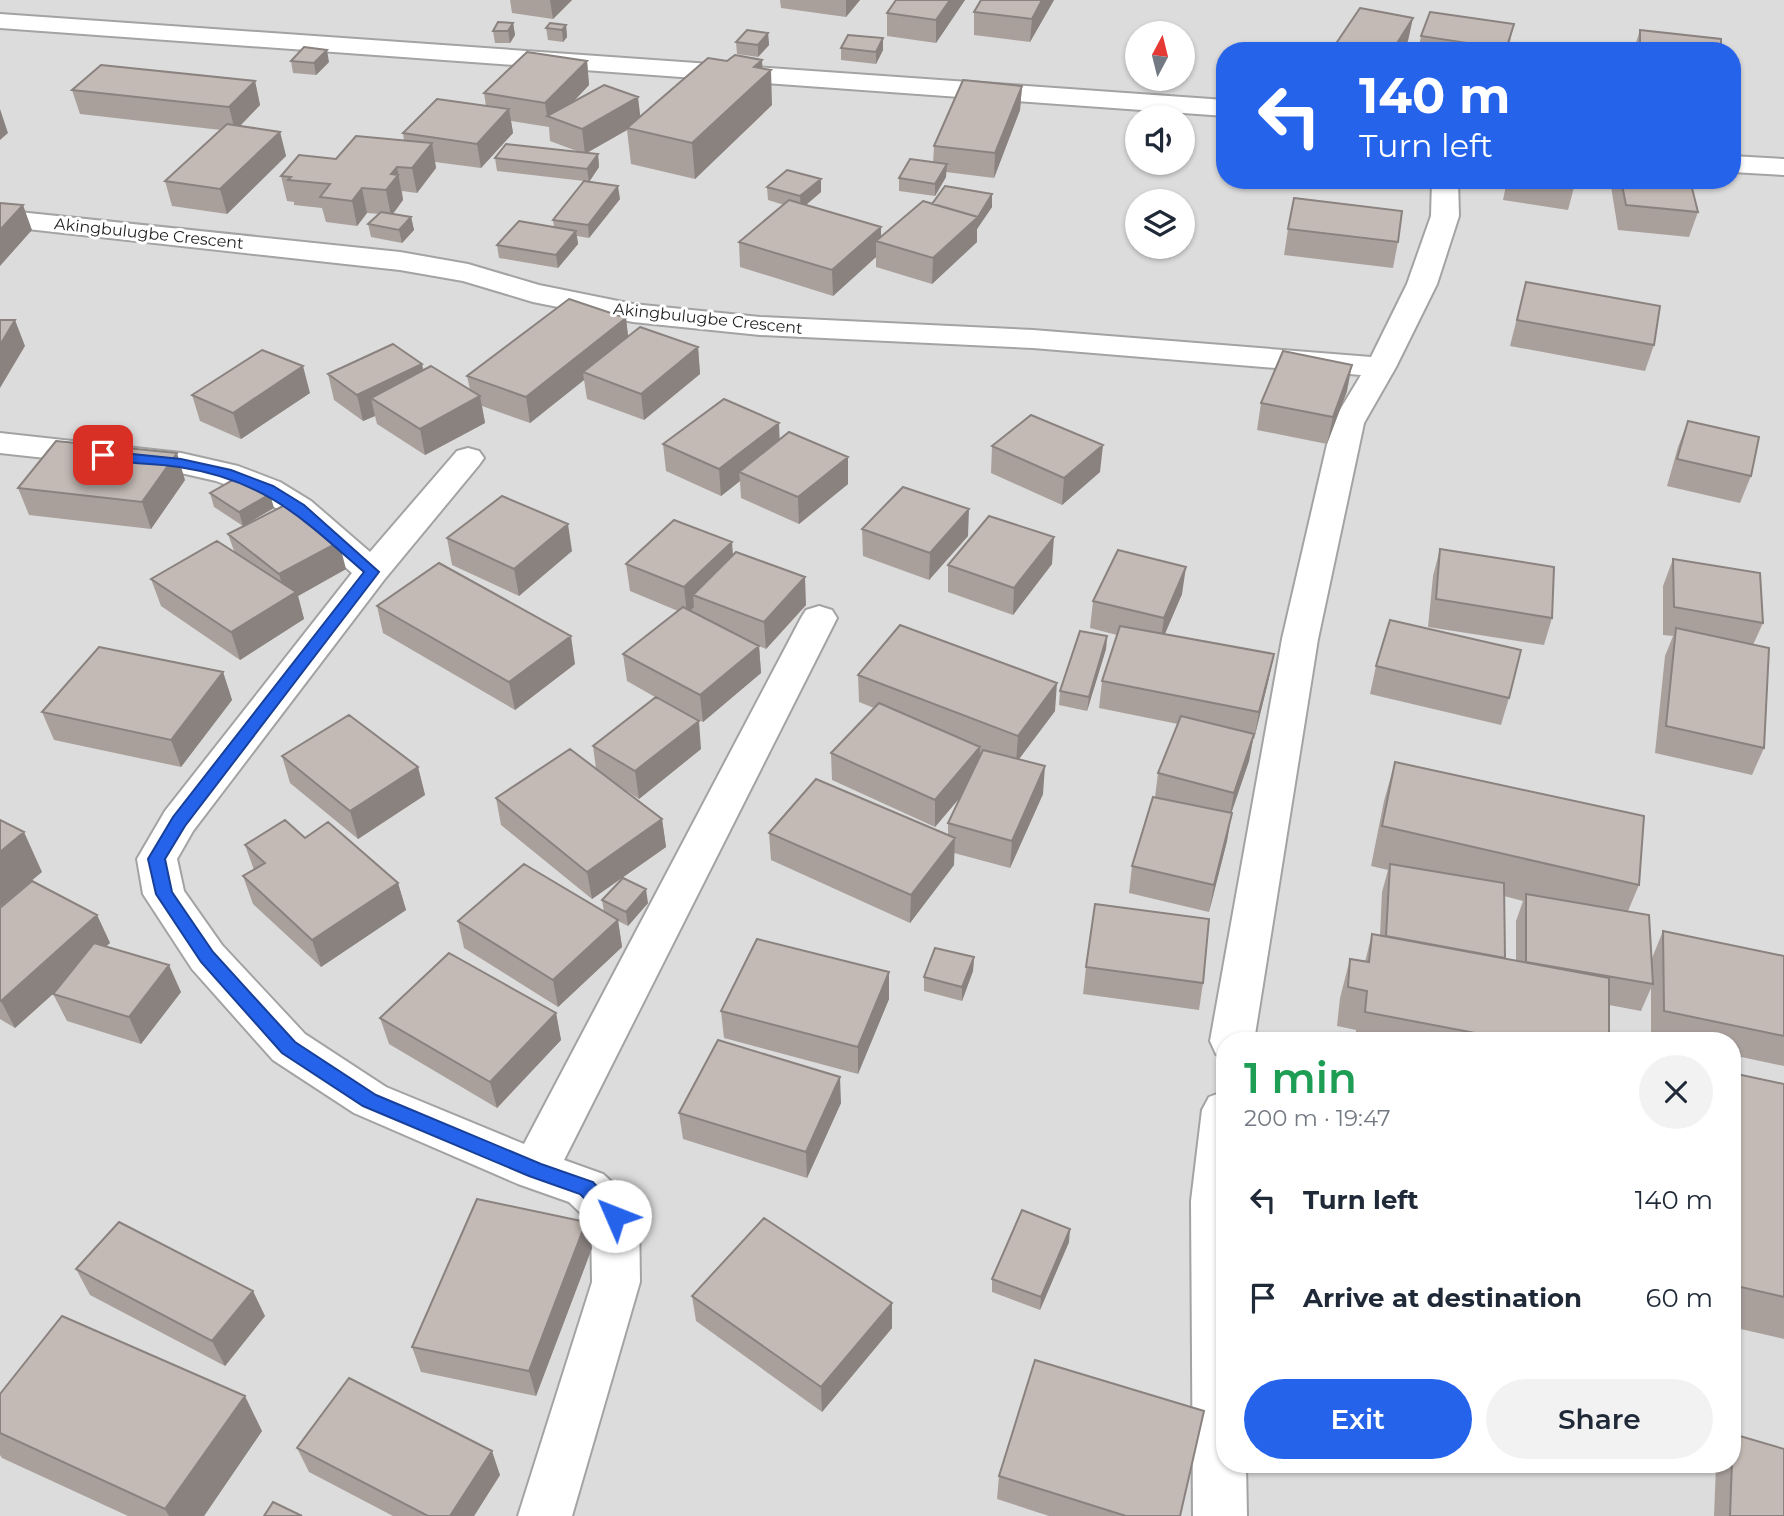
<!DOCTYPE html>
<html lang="en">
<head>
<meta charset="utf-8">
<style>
  :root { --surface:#fff; --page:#f2f2f3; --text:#1f2937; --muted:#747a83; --accent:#2563eb }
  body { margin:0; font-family:Montserrat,sans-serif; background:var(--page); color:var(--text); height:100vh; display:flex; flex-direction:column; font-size:26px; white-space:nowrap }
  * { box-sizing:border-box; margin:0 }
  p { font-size:23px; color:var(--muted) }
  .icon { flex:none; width:38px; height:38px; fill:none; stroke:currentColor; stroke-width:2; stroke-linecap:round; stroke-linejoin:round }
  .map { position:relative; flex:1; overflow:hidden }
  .side { position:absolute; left:1216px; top:1032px; width:525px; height:441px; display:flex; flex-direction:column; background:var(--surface); border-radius:28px; box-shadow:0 2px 5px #0004 }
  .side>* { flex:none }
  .guide { position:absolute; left:1216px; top:42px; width:525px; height:147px; border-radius:28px; box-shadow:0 2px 5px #0004; background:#2563eb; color:#fff; overflow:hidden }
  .needle { width:46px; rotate:7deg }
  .buttons { position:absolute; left:1125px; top:21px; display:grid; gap:14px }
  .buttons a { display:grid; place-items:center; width:70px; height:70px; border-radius:50%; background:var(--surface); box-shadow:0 2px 5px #0004; font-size:35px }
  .pin { position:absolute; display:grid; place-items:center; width:60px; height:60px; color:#fff; margin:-30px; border-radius:14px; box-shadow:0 4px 10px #0006 }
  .me { position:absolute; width:77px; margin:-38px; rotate:314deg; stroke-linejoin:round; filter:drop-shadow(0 0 5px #0008) }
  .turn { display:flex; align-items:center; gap:24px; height:147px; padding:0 28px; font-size:32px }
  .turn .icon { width:91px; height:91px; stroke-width:2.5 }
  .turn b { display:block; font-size:49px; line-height:60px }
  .round { display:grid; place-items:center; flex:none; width:74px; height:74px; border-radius:37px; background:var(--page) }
  .head { display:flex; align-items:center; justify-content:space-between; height:119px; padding:0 28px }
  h1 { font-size:42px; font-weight:600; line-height:52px; color:#1e9e55 }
  .action { display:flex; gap:14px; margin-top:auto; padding:14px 28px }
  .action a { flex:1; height:80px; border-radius:42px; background:var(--accent); color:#fff; font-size:28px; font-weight:600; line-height:80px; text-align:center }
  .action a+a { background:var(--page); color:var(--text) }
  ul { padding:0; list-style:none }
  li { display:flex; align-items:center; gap:21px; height:98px; padding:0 28px }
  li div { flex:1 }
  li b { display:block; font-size:26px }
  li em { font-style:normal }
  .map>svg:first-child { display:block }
  .residential { fill:#dddcdc; fill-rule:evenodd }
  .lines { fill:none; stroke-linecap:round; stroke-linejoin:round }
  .street-casing { stroke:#a3a3a3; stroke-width:4 }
  .street { fill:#fff; fill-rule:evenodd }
  .wall { fill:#a9a09c; fill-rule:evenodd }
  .shaded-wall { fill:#89827f }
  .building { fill:#c4bab5; stroke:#89827f; stroke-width:2 }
  .route { fill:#2563eb; stroke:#184099; stroke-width:2 }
  .labels { text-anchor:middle; stroke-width:6; stroke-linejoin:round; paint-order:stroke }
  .far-street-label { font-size:16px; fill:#1f1f1f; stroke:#fff }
</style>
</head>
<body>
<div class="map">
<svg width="1784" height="1516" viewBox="0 0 1784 1516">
  <rect width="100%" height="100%" fill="#efebe5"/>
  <!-- residential -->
  <path class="residential" d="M0,0h1784v1516h-1784zM1138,33h45v46h-45zM1225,51h507v129h-507zM1138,117h45v46h-45zM1138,201h45v46h-45zM1225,1041h507v424h-507z"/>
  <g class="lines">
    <!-- street casing -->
    <g class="street-casing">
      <path id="street" d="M0,14l1225,86v16l-1225,-88z
        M1732,156l52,3v16l-52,-3z
        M1432,180h26l1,36 -22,68 -41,83 -32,56 -46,216 -64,402h-29v16l-9,-3 -6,-13 72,-402 50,-216 29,-48 -328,-27 -273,-13 -127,-13 -100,-20 -70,-21 -63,-11 -400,-44v-16l400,42 68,12 71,21 94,19 127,13 273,13 338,27 36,-73 24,-68z
        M0,433l181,20 57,13 42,16 31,19 59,51 87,-101 11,-3 11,3 5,7 -5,7 -95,115 -191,251 -16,28 7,32 38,54 83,89 81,53 138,57 277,-526 5,-8 13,-4 13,4 5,8 -273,542 39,14 29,26 7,15 1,67 -68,234h-54l74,-234 -1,-59 -22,-21 -51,-18 -164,-71 -81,-53 -81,-91 -49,-75 -6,-35 28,-48 187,-238 -65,-58 -31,-19 -40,-15 -35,-8 -181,-20z
        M1225,1091v374h21l1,51h-54l-2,-315 11,-91 7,-13z"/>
    </g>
    <!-- street -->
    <use href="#street" class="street"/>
  </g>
  <!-- wall -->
  <path class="wall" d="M510,0h62l-19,19 -41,-6z
    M780,0h80l-14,17 -65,-9z
    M896,0h69l-29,43 -49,-7v-23z
    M1054,0l-24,42 -56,-7v-23z
    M513,23l2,12 -5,8h-15l-2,-12z
    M1514,24l-6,27h-90l3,-15z
    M566,25l1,12 -4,5 -15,-2 -2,-12z
    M1640,30l81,21h-95l8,-2z
    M768,33l1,12 -11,12 -21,-3 -1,-12z
    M883,38v12l-7,14 -35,-4v-12z
    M291,61l38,1 -13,13 -23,-2z
    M587,61l2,24 -16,17 67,15 122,-48 10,36 -77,74 -64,-15 -4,-34 -41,23 12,1 1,13 -10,15 31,17 -31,39 -12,-2 1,8 -20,24 -59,-10 -2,-13 57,-18 -1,-7 31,-39 -87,-10 -2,-13 87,-5 -32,-12 -1,-14 -38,-6 2,12 -32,35 -46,-6 1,6 -19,25 -15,-2 1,9 -10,14 18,3 3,13 -12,13 -31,-6 -3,-13 11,-10 -12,-1 -10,13 -31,-4 -4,-14 -28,-3v-3l-7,-1 -6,-25 55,-17 68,-18 -1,-8 83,-27 -2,-13z
    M255,81l5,24 -20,21 40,6 6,24 -59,58 -55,-8 -7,-25 56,-51 -141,-16 -8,-24z
    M1022,86l-2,24 -26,68 -48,-6v5l-11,19 -36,-5v-13l34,-15 1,-17z
    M1403,180h25l-1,3z
    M1507,180h69l-8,30 -65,-10z
    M1610,180h80l8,32 -9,25 -71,-7z
    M767,187l54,5 -15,13 75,31 51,-32 60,3 -15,22v13l-45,42 -56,-17v-10l-43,39 -93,-29 -1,-25 45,-37 -16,-5z
    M1288,229l110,13 -5,26 -109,-13z
    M1526,282l128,63 -9,26 -135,-25z
    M626,318l2,19 70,10 2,27 -56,46 -57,-21 -3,-19 -54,43 -48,-17 3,17 -60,32 -48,-31 -2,-8 -12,5 -29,-21 -6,-26 96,-4 46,20 -3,-14z
    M1347,391l-20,53 -70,-14 4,-27z
    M310,393l-69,46 -41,-18 -8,-26z
    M1688,421l63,55 -11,27 -73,-17 11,-39z
    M780,439l68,45 -49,40 -58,-26 -1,-17 -19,15 -55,-25 -3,-27z
    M992,446l108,26 -38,33 -71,-32z
    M185,480l-34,49 -122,-14 -11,-27z
    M210,493l64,15 -31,18 -29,-19z
    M862,529l106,7 -39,44 -66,-24z
    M228,534l118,35 -48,27 6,23 -64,41 -79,-54 -10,-27 83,-28z
    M447,538l125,13 -53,45 -67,-31z
    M1440,549l112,69 -8,27 -116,-18 5,-51z
    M733,556l73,49 -40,44 -7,-3 2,27 -58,49 -35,-18 33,45 -62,50 -20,-13 43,33 4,28 -74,52 -91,-74 -5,-27 100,-29 -3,-23 62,-49 -28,-16 -4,-27 55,-43 -48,-20 -4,-27z
    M1673,559l90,64 -10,22 11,103 -12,27 -97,-22 10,-97 8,-20 -10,-1v-49z
    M1052,564l-39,51 -65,-23v-27z
    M1182,594l-17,40 109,20 -6,28 -14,57h-1l-4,22 -18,52 -4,28 -18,71 -80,-19 3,-27 23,-69 3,-24 20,-49 -79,-16 3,-27 15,-46 -27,-7 3,-27z
    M377,606l198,58 -60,46 -132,-77z
    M1107,636l-1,13 -19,62 -28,-6 1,-14z
    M1376,666l133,32 -8,27 -131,-31z
    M223,672l9,28 -51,67 -127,-27 -12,-28z
    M858,675l197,36 -36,48 24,35 -33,74 -56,-15v12l-44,58 -139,-63 -2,-27 179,2v-12l14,-28 -27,32 -103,-47 -1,-27 43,-45 -15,-6z
    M282,756l136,11 7,28 -67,44 -68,-56z
    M1395,762l244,123 -11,26 24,47 11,-27 121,25v110l-52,-11v-14h-65l-16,-3v-50l-10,23 -32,-6v36h-254l1,-11 -19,-4 3,-28 10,-39 15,3 7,-28 8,1 2,-43 6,-22 -17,-4 13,-65zM1504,896l19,5 -7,20v40l-12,-3z
    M305,838l93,45 8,27 -85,57 -68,-63 -10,-28 11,-6 -9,-25z
    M602,900l46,3 -20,23 -10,-5 4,26 -64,60 -94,-59 -6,-27 146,-9z
    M0,908l97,7 13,28 -5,3 76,46 -40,52 -74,-23 -14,-27 4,-4 -42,38 -15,-9z
    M974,957l-1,14 -11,30 -38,-10v-14z
    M1086,967l117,16 -4,27 -116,-16z
    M889,972v27l-31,75 -134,-36 -3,-27z
    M556,1013l5,27 -64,68 -108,-64 -9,-26z
    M1732,1073l52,11v255l-52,-12z
    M841,1103l-34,75 -124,-39 -4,-26z
    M586,1222l6,26 -56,148 -115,-24 -9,-25z
    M1069,1242l-29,68 -48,-18v-13z
    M76,1269l189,47 -40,50 -135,-71z
    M692,1296l200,32 -70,84 -126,-91z
    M0,1394l262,37 -58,85h-76l-126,-58 -2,-3z
    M297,1448l203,27 -26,41h-81l-84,-44z
    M1716,1465h16l52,51h-70z
    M999,1476l181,40h-131l-52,-17z"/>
  <!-- shaded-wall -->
  <path class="shaded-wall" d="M550,0h22l-19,19z
    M846,0h14l-14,17z
    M950,0h15l-29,43v-23z
    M1042,0h12l-24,42 2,-23z
    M1413,18l-5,23 -6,10h-10z
    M513,23l2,12 -5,8 -2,-12z
    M566,25l1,12 -4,5 -1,-12z
    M768,33l1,12 -11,12v-12z
    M883,38v12l-7,14v-12z
    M327,50l2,12 -13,13 -2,-12z
    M762,60l1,18 8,-8 1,35 -77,74 -3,-36 62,-76z
    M587,61l2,24 -33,35 -9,-4 -2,-13z
    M255,81l5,24 -25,26 -6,-24z
    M1022,86l-2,24 -26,68 1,-25z
    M638,97l3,25 -14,6v2l-42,24 -3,-25z
    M0,109l8,24 -8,7z
    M509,109l4,24 -32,35 -4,-24z
    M280,132l6,24 -59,58 -7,-25z
    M432,143l4,25 -19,25 -5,-25z
    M598,154l1,13 -10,15 -2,-13z
    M947,164l-1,13 -11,19v-12z
    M397,167l6,33 -12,16 -5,-26 5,-16z
    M821,179v13l-20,17 -1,-13z
    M618,186l2,13 -31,39 -1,-13z
    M362,188l5,25 -10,13 -5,-25z
    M992,194v13l-15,22v13l-45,42 1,-26z
    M23,205l9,25 -32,36v-36z
    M411,217l3,13 -12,13 -3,-13z
    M881,227v16l-5,-2v16l-43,39 -1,-26z
    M576,231l2,13 -20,24 -2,-13z
    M626,318l3,26 -46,28 1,8 -54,43 -4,-26z
    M15,320l10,26 -25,42v-43z
    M698,347l2,27 -56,46 -3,-26z
    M422,364l6,27 -57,7 4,18 -12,5 -6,-26z
    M1352,365l-5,26 -20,53 6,-27z
    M303,366l7,27 -69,46 -8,-26z
    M480,396l5,27 -60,32 -5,-26z
    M779,423l1,26 -41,23 1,9 -19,15 -2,-27z
    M1103,445l-3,27 -38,33 2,-27z
    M177,453l8,27 -34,49 -9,-27z
    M848,457v27l-49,40 -1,-27z
    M270,494l4,14 -31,18 -4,-14z
    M969,509l-1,27 -39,44 1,-27z
    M568,524l4,27 -53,45 -5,-27z
    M1054,537l-2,27 -39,51 1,-27z
    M339,542l7,27 -48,27 6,23 -64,41 -9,-28 55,-34 -7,-24z
    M732,542l2,27 -41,26 1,12 -7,7 -3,-27z
    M1186,567l-4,27 -22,51 4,-27z
    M805,577l1,28 -40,44 -2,-27z
    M571,636l4,28 -60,46 -6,-28z
    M1107,636l-1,13 -19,62 2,-14z
    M759,646l2,27 -58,49 -3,-27z
    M1274,654l-6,28 -14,57 5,-27z
    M223,672l9,28 -51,67 -10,-27z
    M1057,683l-2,28 -39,52 2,-27z
    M699,721l2,28 -62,50 -4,-28z
    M1254,734l-5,27 -20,59 5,-27z
    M980,747l-1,28 -44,52v-27z
    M1045,766l-2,28 -33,74 2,-27z
    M418,767l7,28 -67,44 -8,-28z
    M1232,813l-5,28 -18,71 5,-27z
    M662,819l4,28 -74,52 -5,-27z
    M24,832l18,40 -42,35v-55z
    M955,838l-1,27 -44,58 1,-28z
    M398,883l8,27 -85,57 -9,-27z
    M646,889l2,14 -20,23 -2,-14z
    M97,915l13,28 -95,85 -14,-27z
    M618,920l4,27 -64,60 -5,-27z
    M974,957l-1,14 -11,30v-14z
    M169,965l12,27 -40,52 -12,-27z
    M889,972v27l-31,75v-27z
    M556,1013l5,27 -64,68 -7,-26z
    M840,1077l1,26 -34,75 -1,-26z
    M586,1222l6,26 -56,148 -7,-25z
    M1070,1229l-1,13 -29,68 1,-13z
    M253,1291l12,25 -40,50 -13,-25z
    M892,1303v25l-70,84 -1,-25z
    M245,1396l17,35 -58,85h-35l-4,-7z
    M492,1451l8,24 -26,41h-24z"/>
  <!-- building -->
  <path class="building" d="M896,0h54l-14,20 -49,-7z
    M981,0h61l-10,19 -58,-7z
    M1360,8l53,10 -21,33h-61z
    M1430,12l84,12 -8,25 -85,-13z
    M498,22l15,1 -5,8h-15z
    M550,23l16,2 -4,5 -16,-2z
    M747,30l21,3 -10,12 -22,-3z
    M1640,30l81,9v12h-54l-27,-3z
    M848,35l35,3 -7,14 -35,-4z
    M304,47l23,3 -13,13 -23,-2z
    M1627,47l19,4h-20z
    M527,52l60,9 -42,42 -61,-10z
    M735,55l27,5 -8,7 17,3 -79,73 -65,-15 81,-70 19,3z
    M101,65l154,16 -26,26 -157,-17z
    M963,80l59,6 -27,67 -61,-7z
    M604,85l34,12 -56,32 -35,-13z
    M437,99l72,10 -32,35 -74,-11z
    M227,124l53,8 -60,57 -55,-8z
    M356,136l76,7 -20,25 -15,-1 -6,7 7,1 -12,15 -24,-2 -10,13 -32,-4 10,-13 -42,-4 3,-3 -10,-1 18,-21 37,4z
    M506,144l92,10 -11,15 -92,-11z
    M910,159l37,5 -12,20 -36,-6z
    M787,170l34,9 -21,17 -33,-9z
    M1544,180h32l-1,4z
    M1621,180h69l8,32 -72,-7z
    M584,181l34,5 -30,39 -35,-5z
    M945,186l47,8 -14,23 -46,-13z
    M1294,198l108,13 -4,31 -110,-13z
    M789,200l92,27 -49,43 -93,-28z
    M923,201l55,16 -45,41 -57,-17z
    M0,203l23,2 -23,25z
    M381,212l30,5 -12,13 -31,-6z
    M519,221l57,10 -20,24 -59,-10z
    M1526,282l134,24 -6,39 -137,-25z
    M569,299l57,19 -100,79 -59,-21z
    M0,320h15l-15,25z
    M640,327l58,20 -57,47 -58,-22z
    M393,344l29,20 -65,31 -29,-21z
    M262,350l41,16 -70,47 -41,-18z
    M1283,351l69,14 -19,52 -72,-14z
    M431,366l49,30 -60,33 -49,-31z
    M724,399l55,24 -60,46 -56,-25z
    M1031,415l72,30 -39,33 -72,-32z
    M1688,421l71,16 -8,39 -74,-17z
    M789,432l59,25 -50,40 -59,-25z
    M56,441l121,12 -35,49 -124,-14z
    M240,476l30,18 -31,18 -29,-19z
    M903,487l66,22 -39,44 -68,-24z
    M502,496l66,28 -54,45 -67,-31z
    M287,504l52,38 -60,32 -51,-40z
    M989,516l65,21 -40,51 -66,-23z
    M674,520l58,22 -48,45 -58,-23z
    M217,541l79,51 -65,40 -80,-53z
    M1440,549l114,18 -2,51 -116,-19z
    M1118,550l68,17 -22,51 -71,-17z
    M736,552l69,25 -41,45 -71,-27z
    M1673,559l87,14 3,50 -89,-16z
    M439,563l132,73 -62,46 -132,-76z
    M683,607l76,39 -59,49 -77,-41z
    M1390,620l131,30 -12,48 -133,-32z
    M900,625l157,58 -39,53 -160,-61z
    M1120,626l154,28 -15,58 -157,-31z
    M1676,628l93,20 -5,100 -98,-22z
    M1080,631l27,5 -18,61 -29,-6z
    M99,647l124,25 -52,68 -129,-28z
    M656,697l43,24 -64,50 -42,-25z
    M879,703l101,44 -45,53 -104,-47z
    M349,715l69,52 -68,44 -68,-55z
    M1181,716l73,18 -20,59 -76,-20z
    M570,749l92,70 -75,53 -91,-74z
    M983,750l62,16 -33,75 -64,-18z
    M1395,762l249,54 -5,69 -257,-59z
    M816,779l139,59 -44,57 -142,-62z
    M1153,797l79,16 -18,72 -82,-19z
    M0,820l24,12 -24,20z
    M285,820l20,18 23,-16 70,61 -86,57 -69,-64 22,-13 -20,-18z
    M524,864l94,56 -65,60 -95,-59z
    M1390,864l114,19 1,75 -119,-22z
    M623,878l23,11 -20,23 -24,-12z
    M32,881l65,34 -96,86 -1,-1v-92z
    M1526,894l123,21 4,69 -127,-22z
    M1095,904l114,15 -6,64 -117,-16z
    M1663,931l121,25v80l-120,-25z
    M1372,934l237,44v63h-92l-152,-29 2,-21 -19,-4 2,-28 19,3z
    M757,939l132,33 -31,75 -137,-36z
    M94,943l75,22 -40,52 -76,-23z
    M935,948l39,9 -12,30 -38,-10z
    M449,953l107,60 -66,69 -110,-64z
    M718,1040l122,37 -34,75 -127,-39z
    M1732,1073l52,11v213l-52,-12z
    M477,1199l109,23 -57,149 -117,-24z
    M1022,1210l48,19 -29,68 -49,-18z
    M764,1218l128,85 -71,84 -129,-91z
    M119,1222l134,69 -41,50 -136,-72z
    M62,1316l183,80 -80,113 -165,-76v-39z
    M1035,1360l169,51 -24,105h-54l-127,-40z
    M349,1378l143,73 -42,65h-22l-131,-68z
    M1733,1434l51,15v67h-54z
    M273,1502l29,14h-38z"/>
  <!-- route -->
  <path class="route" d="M103,451l78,8 50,11 42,16 31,19 75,67 -194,254 -20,33 7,33 41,60 82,90 81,53 165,69 52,18 32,34 -3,6 -7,2 -7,-2 -28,-28 -51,-18 -166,-70 -81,-53 -81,-91 -45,-68 -8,-35 25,-42 191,-245c-62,-54 -99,-92 -185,-105 -26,-4 -54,-3 -80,-9l-2,-3z"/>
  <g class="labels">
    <!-- far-street labels -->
    <g class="far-street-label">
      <text transform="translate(149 233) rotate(6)" y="6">Akingbulugbe Crescent</text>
      <text transform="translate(708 318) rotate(6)" y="6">Akingbulugbe Crescent</text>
    </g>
  </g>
</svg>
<div class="buttons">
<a><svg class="needle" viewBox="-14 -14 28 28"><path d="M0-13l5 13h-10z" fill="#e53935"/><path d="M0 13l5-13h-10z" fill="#747a83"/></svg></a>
<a><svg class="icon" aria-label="sound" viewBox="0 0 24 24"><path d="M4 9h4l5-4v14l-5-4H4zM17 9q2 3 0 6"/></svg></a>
<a><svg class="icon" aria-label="layers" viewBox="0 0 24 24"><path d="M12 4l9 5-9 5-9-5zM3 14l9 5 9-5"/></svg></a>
</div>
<div class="pin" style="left:103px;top:455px;background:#d93025"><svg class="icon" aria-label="arrive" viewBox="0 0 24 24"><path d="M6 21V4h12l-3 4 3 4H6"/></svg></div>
<svg class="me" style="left:615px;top:1216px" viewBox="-20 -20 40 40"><circle r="19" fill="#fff"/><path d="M0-13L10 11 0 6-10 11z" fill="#2563eb"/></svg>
<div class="guide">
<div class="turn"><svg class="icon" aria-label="left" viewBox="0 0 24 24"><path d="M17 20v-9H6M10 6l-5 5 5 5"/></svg><div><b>140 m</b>Turn left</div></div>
</div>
<section class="side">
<div class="head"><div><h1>1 min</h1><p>200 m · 19:47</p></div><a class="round"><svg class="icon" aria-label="close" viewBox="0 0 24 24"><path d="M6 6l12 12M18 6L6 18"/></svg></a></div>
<ul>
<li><svg class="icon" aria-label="left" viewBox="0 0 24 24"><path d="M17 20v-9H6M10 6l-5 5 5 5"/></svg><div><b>Turn left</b></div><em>140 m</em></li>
<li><svg class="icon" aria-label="arrive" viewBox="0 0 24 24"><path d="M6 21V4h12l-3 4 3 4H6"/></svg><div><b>Arrive at destination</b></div><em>60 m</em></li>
</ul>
<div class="action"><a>Exit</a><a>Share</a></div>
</section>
</div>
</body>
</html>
